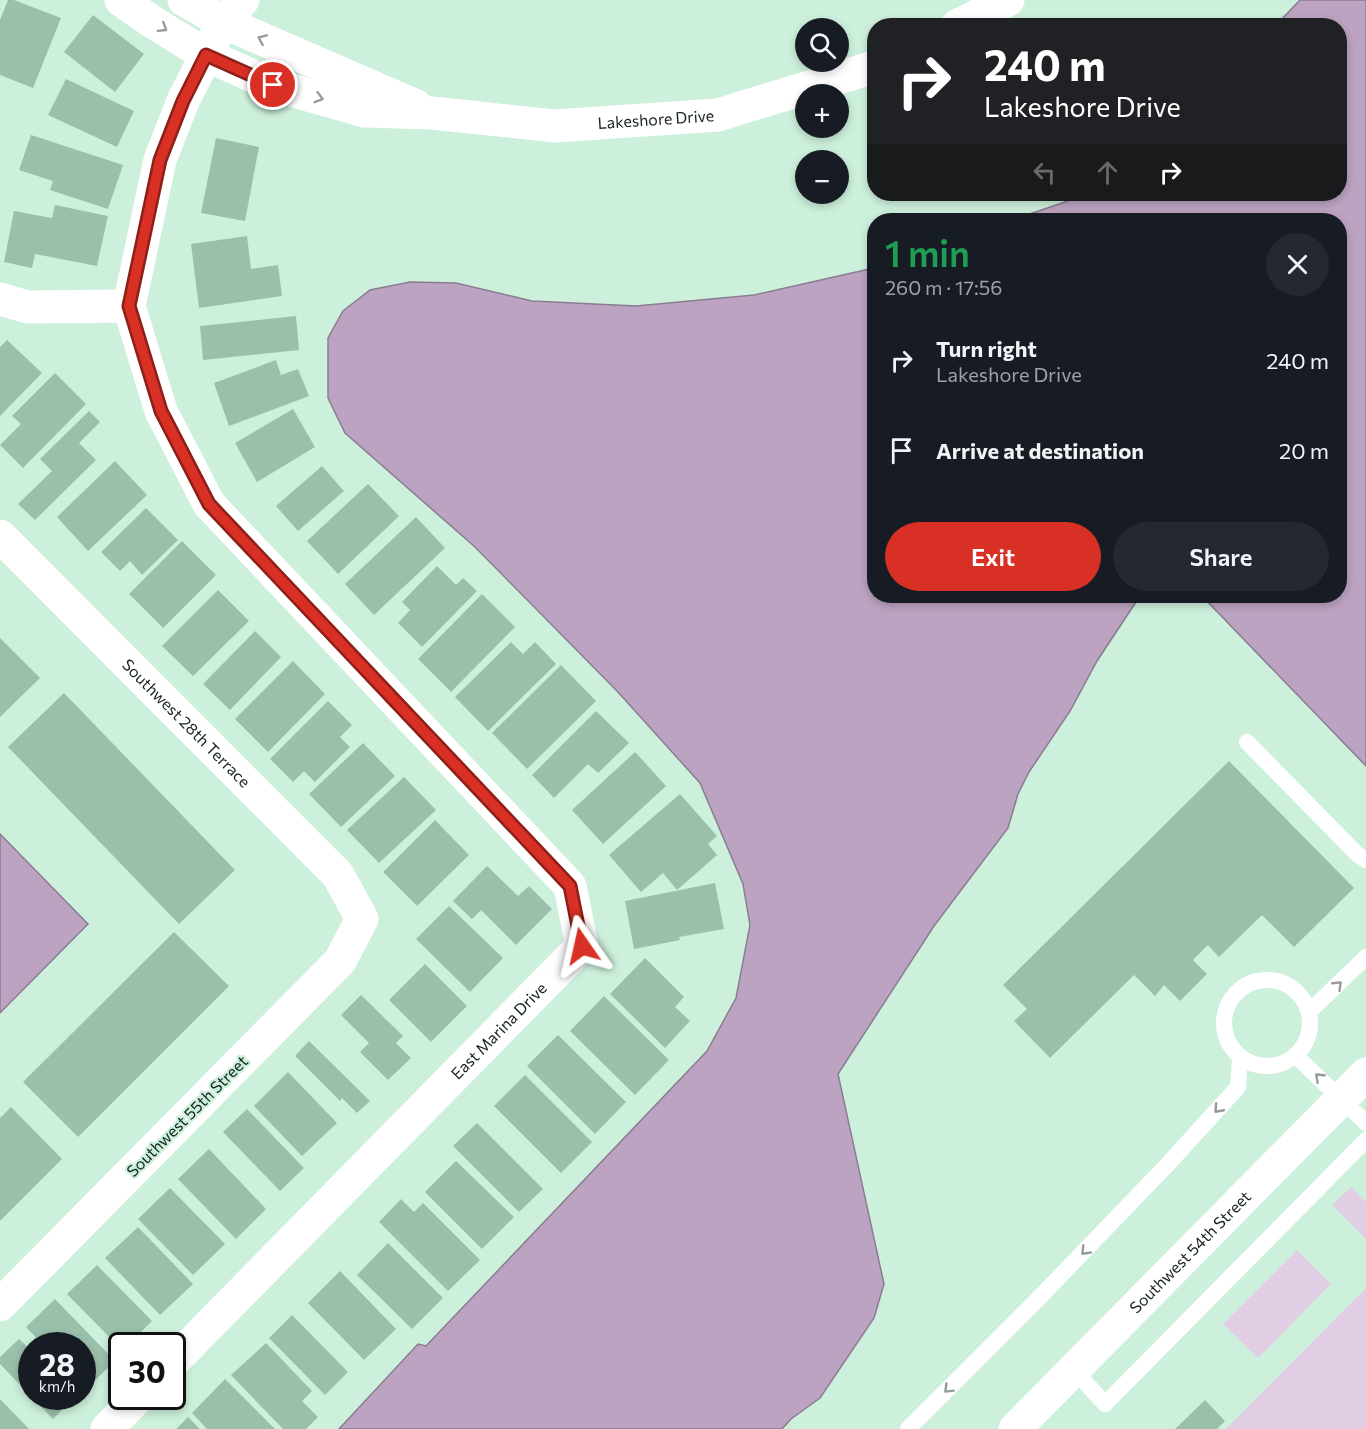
<!DOCTYPE html>
<html lang="en">
<head>
<meta charset="utf-8">
<style>
  :root { --surface:#171b24; --page:#242831; --text:#f1f3f6; --muted:#9ea1a6; --accent:#d93025 }
  body { margin:0; font-family:Commissioner,sans-serif; background:var(--page); color:var(--text); height:100vh; display:flex; flex-direction:column; font-size:22px; white-space:nowrap }
  * { box-sizing:border-box; margin:0 }
  p { font-size:20px; color:var(--muted) }
  .icon { flex:none; width:33px; height:33px; fill:none; stroke:currentColor; stroke-width:2; stroke-linecap:round; stroke-linejoin:round }
  .map { position:relative; flex:1; overflow:hidden }
  .panel { position:absolute; left:867px; top:213px; width:480px; height:390px; display:flex; flex-direction:column; background:var(--surface); border-radius:24px; box-shadow:0 3px 9px #0003 }
  .panel>* { flex:none }
  .banner { position:absolute; left:867px; top:18px; width:480px; height:183px; border-radius:24px; box-shadow:0 3px 9px #0003; background:#202124; color:#fff; overflow:hidden }
  .controls { position:absolute; left:795px; top:18px; display:grid; gap:12px }
  .controls a { display:grid; place-items:center; width:54px; height:54px; border-radius:50%; background:var(--surface); box-shadow:0 3px 9px #0003; font-size:30px }
  .speed { position:absolute; left:18px; top:1332px; display:flex; gap:12px; font-size:30px; font-weight:700; text-align:center }
  .speed>* { display:grid; place-content:center; width:78px; height:78px; border-radius:50%; background:var(--surface); box-shadow:0 3px 9px #0003; line-height:1 }
  .speed small { font-size:15px; font-weight:400 }
  .speed .limit { border:3px solid #111; border-radius:9px; background:#fff; color:#111 }
  .pin { position:absolute; display:grid; place-items:center; width:51px; height:51px; color:#fff; margin:-26px; border:3px solid #fff; border-radius:50%; box-shadow:0 2px 6px #0007 }
  .me { position:absolute; width:66px; margin:-33px; rotate:349deg; stroke-linejoin:round; filter:drop-shadow(0 0 4px #0008) }
  .turn { display:flex; align-items:center; gap:21px; height:126px; padding:0 18px; font-size:27px }
  .turn .icon { width:78px; height:78px; stroke-width:2.5 }
  .turn b { display:block; font-size:42px; line-height:51px }
  .lanes { display:flex; align-items:center; height:57px; padding:0 18px; background:#0003; justify-content:center; gap:30px; direction:ltr }
  .lanes .off { opacity:.35 }
  .round { display:grid; place-items:center; flex:none; width:63px; height:63px; border-radius:32px; background:var(--page) }
  .summary { display:flex; align-items:center; justify-content:space-between; height:102px; padding:0 18px }
  h1 { font-size:36px; font-weight:600; line-height:45px; color:#1e9e55 }
  .primary-button { display:flex; gap:12px; margin-top:auto; padding:12px 18px }
  .primary-button a { flex:1; height:69px; border-radius:36px; background:var(--accent); color:#fff; font-size:24px; font-weight:600; line-height:69px; text-align:center }
  .primary-button a+a { background:var(--page); color:var(--text) }
  ul { padding:0; list-style:none }
  li { display:flex; align-items:center; gap:18px; height:90px; padding:0 18px }
  li div { flex:1 }
  li b { display:block; font-size:22px }
  li em { font-style:normal }
  .map>svg:first-child { display:block }
  .green { fill:#e1cee5 }
  .water { fill:#bca3c1; stroke:#8a7d90; stroke-width:1.5 }
  .building { fill:#9ac0ab }
  .lines { fill:none; stroke-linecap:round; stroke-linejoin:round }
  .service { stroke:#fff; stroke-width:16 }
  .minor { stroke:#fff; stroke-width:33 }
  .oneway { stroke:#969c99 }
  .route-casing { stroke:#8d1f18; stroke-width:15 }
  .route { stroke:#d93025; stroke-width:10 }
  .labels { text-anchor:middle; stroke-width:4.5; stroke-linejoin:round; paint-order:stroke }
  .street-label { font-size:16px; fill:#16231c; stroke:#cdf0dc }
</style>
</head>
<body>
<div class="map">
<svg width="1366" height="1429" viewBox="0 0 1366 1429">
  <rect width="100%" height="100%" fill="#cdf0dc"/>
  <!-- green -->
  <path class="green" d="M1351,1187l15,15v37l-34,-34z
    M1297,1250l34,34 -73,74 -35,-34z
    M1366,1288v141h-140z"/>
  <!-- water -->
  <path class="water" d="M1300,0h66v766l-164,-170h138v-376h-328l56,-19 9,-7h263v-168l-64,-1z
    M874,268v328h276l-12,3 -41,62 -27,50 -41,61 -11,22 -10,34 -74,98 -96,148 46,210 -10,34 -54,80 -29,21 -9,10h-443l79,-85 8,2 281,-295 29,-53 14,-73 -7,-41 -43,-101 -83,-92 -142,-144 -130,-114 -17,-35v-60l15,-27 27,-21 40,-8 46,1 76,18 104,5 118,-11z
    M0,834l88,90 -88,89z"/>
  <!-- building -->
  <path class="building" d="M8,0h6l47,18 -28,70 -33,-13v-55z
    M93,15l51,39 -29,38 -51,-40z
    M66,79l68,32 -17,36 -69,-32z
    M31,135l92,30 -15,44 -58,-19 3,-9 -34,-11z
    M216,138l43,9 -14,74 -44,-8z
    M55,205l53,11 -11,50 -62,-12 -3,14 -28,-6 10,-51 38,7z
    M247,236l4,33 27,-4 4,31 -83,12 -8,-64z
    M296,316l3,34 -96,10 -3,-34z
    M7,340l35,33 -42,43v-69z
    M276,360l5,15 17,-6 11,27 -80,30 -15,-43z
    M55,373l31,31 -63,64 -23,-23 21,-21 -9,-8z
    M293,409l22,38 -58,35 -22,-39z
    M89,411l11,11 -21,21 17,17 -61,60 -17,-16 34,-33 -12,-12z
    M115,461l32,34 -59,56 -31,-34z
    M322,466l22,25 -46,40 -22,-25z
    M368,484l31,32 -61,58 -31,-33z
    M146,508l32,32 -36,35 -12,-14 -10,10 -19,-19z
    M416,517l29,31 -71,67 -29,-31z
    M182,541l34,34 -53,53 -34,-34z
    M437,566l19,19 7,-7 14,13 -55,56 -24,-24 12,-13 -8,-8z
    M218,590l31,31 -56,55 -31,-30z
    M482,594l33,33 -64,65 -33,-33z
    M255,631l26,26 -51,53 -27,-26z
    M0,638l40,40 -40,39z
    M511,642l12,12 12,-12 21,22 -68,67 -33,-34z
    M293,661l32,33 -57,58 -33,-33z
    M561,665l35,36 -69,68 -35,-36z
    M64,693l171,177 -56,54 -171,-177z
    M328,701l24,24 -12,12 10,10 -35,35 -11,-11 -11,11 -23,-23z
    M596,711l33,32 -31,30 -10,-9 -34,34 -22,-23z
    M363,743l32,33 -54,51 -32,-33z
    M635,752l31,34 -63,58 -31,-34z
    M1229,761l125,127 -60,59 -32,-32 -43,42 -11,-12 -15,15 14,14 -27,27 -16,-16 -9,11 -21,-21 -84,83 -36,-37 13,-12 -24,-24z
    M404,777l32,33 -57,53 -32,-33z
    M680,794l37,42 -9,8 9,11 -40,35 -14,-17 -22,19 -32,-37z
    M435,820l34,35 -52,51 -34,-34z
    M487,866l31,30 11,-10 23,23 -36,36 -35,-35 -9,9 -19,-18z
    M715,883l9,46 -45,8 1,3 -46,9 -9,-48z
    M449,906l54,52 -33,34 -54,-53z
    M174,932l55,54 -151,151 -55,-55z
    M645,958l39,39 -9,10 15,14 -25,27 -55,-54z
    M425,964l42,42 -36,36 -42,-42z
    M361,995l42,41 -7,7 15,15 -23,22 -28,-28 9,-9 -28,-28z
    M604,996l65,64 -34,35 -65,-64z
    M558,1035l68,67 -31,32 -68,-68z
    M309,1041l61,60 -13,12 -15,-15 -2,3 -45,-45z
    M288,1072l49,51 -35,33 -48,-50z
    M525,1075l67,67 -31,31 -67,-67z
    M11,1107l51,52 -62,62v-103z
    M247,1109l57,59 -24,23 -57,-59z
    M477,1123l66,66 -24,23 -66,-66z
    M209,1149l57,60 -30,30 -58,-60z
    M456,1161l58,56 -32,32 -57,-57z
    M170,1188l55,56 -32,31 -55,-56z
    M401,1199l13,13 9,-9 57,57 -32,31 -69,-69z
    M138,1227l55,57 -33,31 -55,-57z
    M388,1243l55,55 -31,31 -55,-54z
    M97,1265l55,56 -25,25h-5v4l-55,-56z
    M340,1271l56,58 -32,31 -56,-57z
    M55,1299l60,62 -29,28 -4,-4v-39h-38l-18,-19z
    M292,1315l56,57 -23,23 -56,-57z
    M19,1339l13,12v45h44l-23,23 -53,-55v-7z
    M266,1343l46,48 -10,10 16,16 -12,12h-23l-52,-54z
    M225,1379l50,50h-68l-15,-16z
    M0,1399l29,30h-29z
    M1205,1400l20,21 -8,8h-42z
    M188,1417l12,12h-24z"/>
  <g class="lines">
    <!-- service -->
    <path class="service" d="M1247,742l111,113 8,5
      M1224 1023a43 43 0 1 1 86 0a43 43 0 1 1-86 0Z
      M1309,1012l57,-55
      M1295,1055l71,68
      M1074,1370l31,34 261,-264
      M908,1429l130,-130 130,-135 70,-77 2,-29"/>
    <!-- minor -->
    <g class="minor">
      <path id="s1" d="M121,0l30,21 55,34 67,30 92,26 67,2 123,13 163,-11 156,-48"/>
      <path d="M184,0l39,22 193,84"/>
      <path d="M957,26l51,-26"/>
      <path d="M0,299l28,8 101,-1"/>
      <path id="s2" d="M0,536l338,339 24,44 -22,42 -340,344"/>
      <path id="s3" d="M172,1363l410,-417 -12,-60 -361,-382 -48,-93 -32,-105 31,-146 23,-59 40,-79 20,-22"/>
      <path d="M107,1429l32,-33"/>
      <path id="s4" d="M1015,1429l351,-355"/>
    </g>
  </g>
  <!-- one-way arrows -->
  <defs><path id="oneway-chevron" d="M-2-3.5L2.5 0L-2 3.5" fill="none" stroke-width="1.6" stroke-linecap="round" stroke-linejoin="round" transform="scale(1.5)"/></defs>
  <g class="oneway">
    <use href="#oneway-chevron" transform="translate(163 28) rotate(32)"/>
    <use href="#oneway-chevron" transform="translate(262 39) rotate(-157)"/>
    <use href="#oneway-chevron" transform="translate(319 98) rotate(16)"/>
    <use href="#oneway-chevron" transform="translate(1338 985) rotate(-44)"/>
    <use href="#oneway-chevron" transform="translate(1319 1077) rotate(-137)"/>
    <use href="#oneway-chevron" transform="translate(1218 1109) rotate(132)"/>
    <use href="#oneway-chevron" transform="translate(1085 1251) rotate(134)"/>
    <use href="#oneway-chevron" transform="translate(948 1389) rotate(135)"/>
  </g>
  <g class="lines">
    <!-- route casing -->
    <g class="route-casing">
      <path id="route" d="M273,85l-67,-30 -23,46 -23,59 -31,146 32,105 48,93 361,382 12,60"/>
    </g>
    <!-- route -->
    <use href="#route" class="route"/>
  </g>
  <g class="labels">
    <!-- street labels -->
    <g class="street-label">
      <text dy="6" stroke="none"><textPath href="#s1" startOffset="562">Lakeshore Drive</textPath></text>
      <text dy="6" stroke="none"><textPath href="#s2" startOffset="264">Southwest 28th Terrace</textPath></text>
      <text dy="6" stroke="none"><textPath href="#s3" startOffset="466">East Marina Drive</textPath></text>
      <text transform="translate(187 1116) rotate(-45)" y="6">Southwest 55th Street</text>
      <text dy="6" stroke="none"><textPath href="#s4" startOffset="249">Southwest 54th Street</textPath></text>
    </g>
  </g>
</svg>
<div class="controls">
<a><svg class="icon" aria-label="search" viewBox="0 0 24 24"><circle cx="10" cy="10" r="6"/><path d="M15 15l6 6"/></svg></a>
<a>+</a>
<a>−</a>
</div>
<div class="speed"><div>28<small>km/h</small></div><div class="limit">30</div></div>
<div class="pin" style="left:273px;top:85px;background:#d93025"><svg class="icon" aria-label="arrive" viewBox="0 0 24 24"><path d="M6 21V4h12l-3 4 3 4H6"/></svg></div>
<svg class="me" style="left:582px;top:946px" viewBox="-20 -20 40 40"><path d="M0-17L14 15 0 8-14 15z" fill="#d93025" stroke="#fff" stroke-width="4"/></svg>
<div class="banner">
<div class="turn"><svg class="icon" aria-label="right" viewBox="0 0 24 24"><path d="M7 20v-9h11M14 6l5 5-5 5"/></svg><div><b>240 m</b>Lakeshore Drive</div></div>
<div class="lanes"><svg class="icon off" aria-label="left" viewBox="0 0 24 24"><path d="M17 20v-9H6M10 6l-5 5 5 5"/></svg><svg class="icon off" aria-label="ahead" viewBox="0 0 24 24"><path d="M12 20V5M6 11l6-6 6 6"/></svg><svg class="icon" aria-label="right" viewBox="0 0 24 24"><path d="M7 20v-9h11M14 6l5 5-5 5"/></svg></div>
</div>
<section class="panel">
<div class="summary"><div><h1>1 min</h1><p>260 m · 17:56</p></div><a class="round"><svg class="icon" aria-label="close" viewBox="0 0 24 24"><path d="M6 6l12 12M18 6L6 18"/></svg></a></div>
<ul>
<li><svg class="icon" aria-label="right" viewBox="0 0 24 24"><path d="M7 20v-9h11M14 6l5 5-5 5"/></svg><div><b>Turn right</b><p>Lakeshore Drive</p></div><em>240 m</em></li>
<li><svg class="icon" aria-label="arrive" viewBox="0 0 24 24"><path d="M6 21V4h12l-3 4 3 4H6"/></svg><div><b>Arrive at destination</b></div><em>20 m</em></li>
</ul>
<div class="primary-button"><a>Exit</a><a>Share</a></div>
</section>
</div>
</body>
</html>
